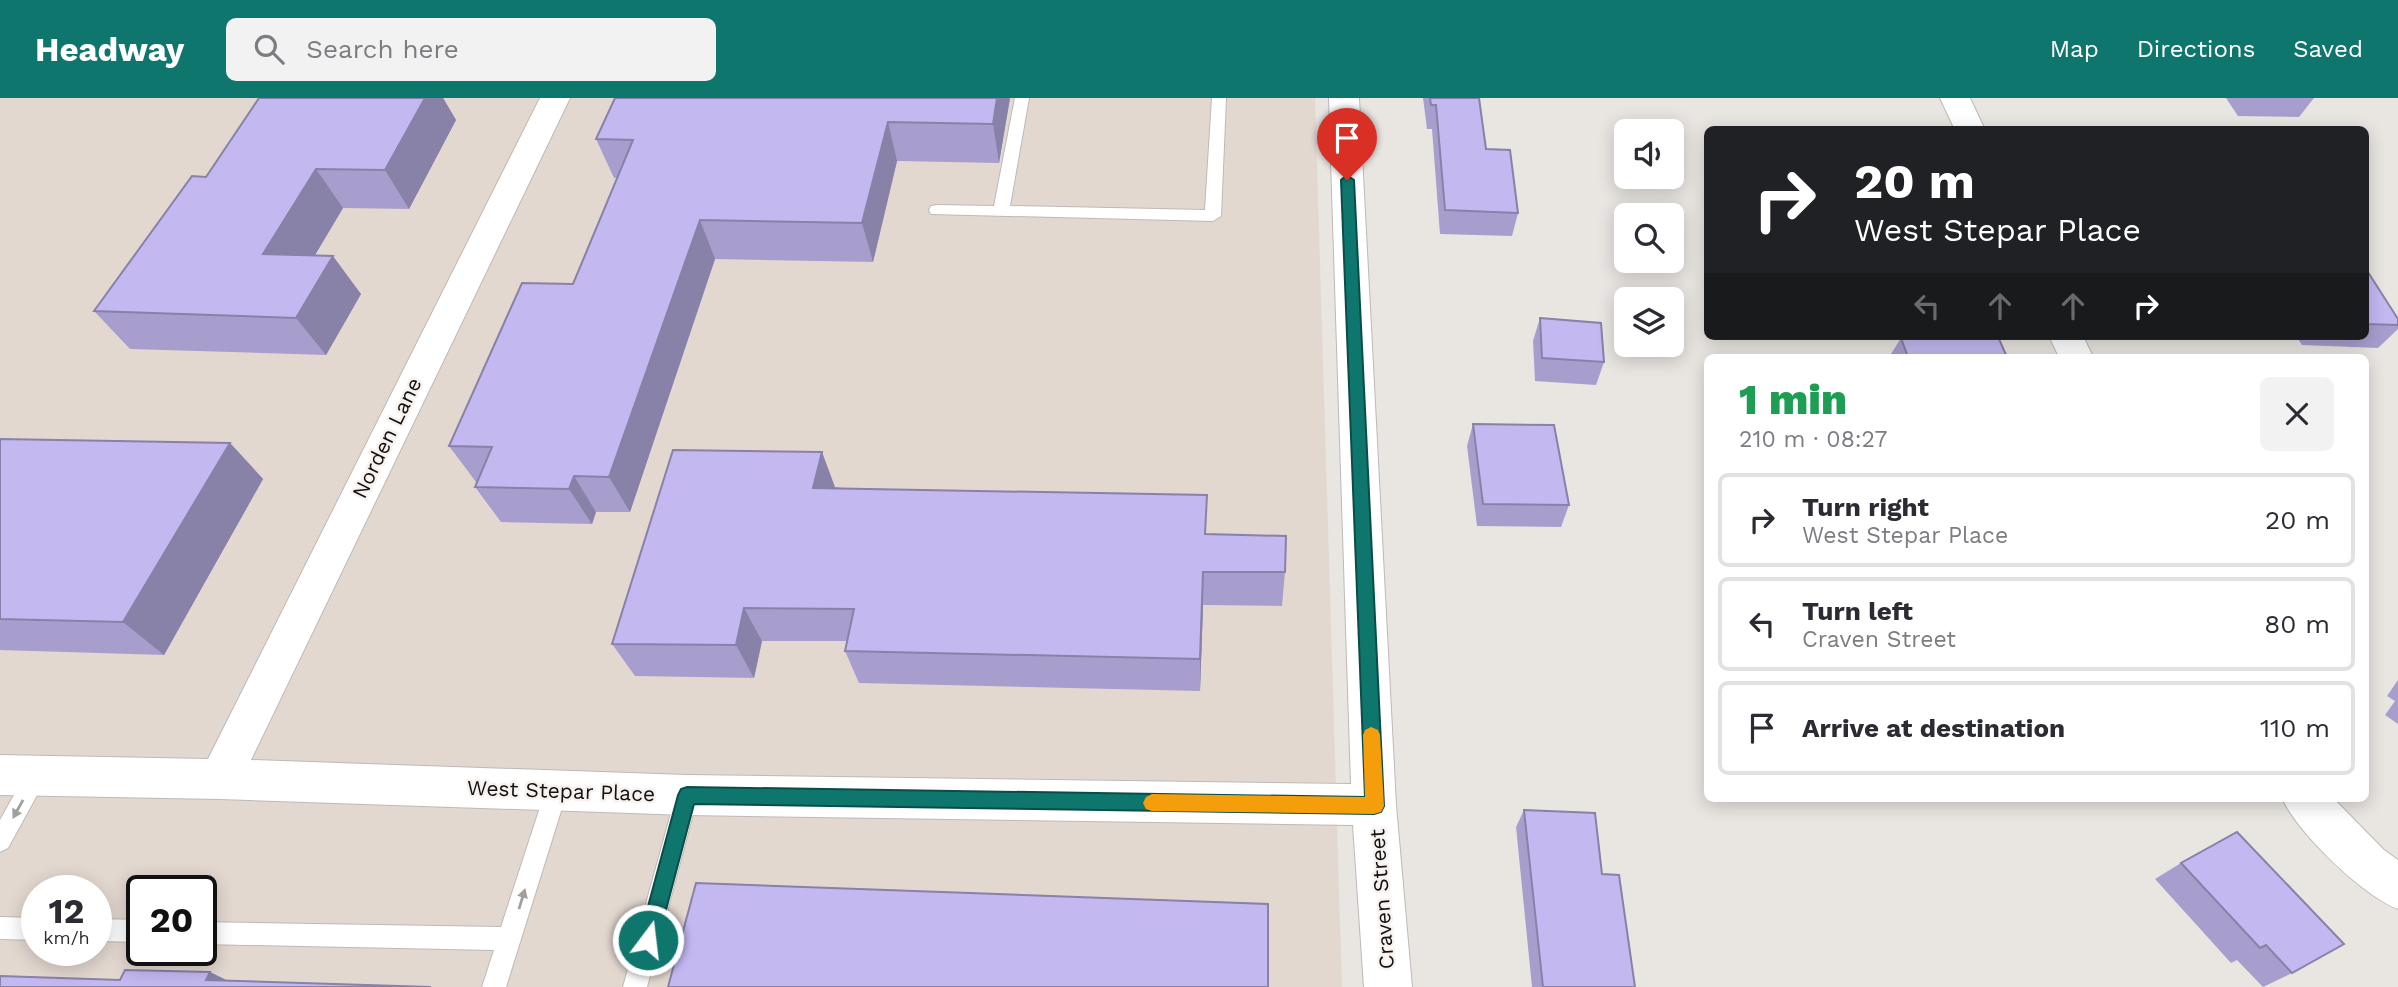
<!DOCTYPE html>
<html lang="en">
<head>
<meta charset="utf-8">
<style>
  :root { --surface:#fff; --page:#f2f2f3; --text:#2b2b33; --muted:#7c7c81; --line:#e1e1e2; --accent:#0f766e }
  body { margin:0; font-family:"Work Sans",sans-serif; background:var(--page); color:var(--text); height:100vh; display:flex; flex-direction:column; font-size:26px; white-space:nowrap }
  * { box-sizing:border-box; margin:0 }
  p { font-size:23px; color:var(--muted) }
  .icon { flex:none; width:38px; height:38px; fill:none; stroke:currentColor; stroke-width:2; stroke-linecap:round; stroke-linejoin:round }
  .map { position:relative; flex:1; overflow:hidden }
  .side { position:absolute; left:1704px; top:256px; width:665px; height:448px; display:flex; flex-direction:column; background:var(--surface); border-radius:10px; box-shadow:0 4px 18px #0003 }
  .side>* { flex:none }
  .hud { position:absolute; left:1704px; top:28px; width:665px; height:214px; border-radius:10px; box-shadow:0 4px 18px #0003; background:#202124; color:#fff; overflow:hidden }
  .controls { position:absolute; left:1614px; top:21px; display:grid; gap:14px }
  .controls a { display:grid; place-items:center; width:70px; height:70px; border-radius:10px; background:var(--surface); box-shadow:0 4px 18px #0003; font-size:35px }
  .speed { position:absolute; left:21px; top:777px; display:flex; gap:14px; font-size:35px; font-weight:700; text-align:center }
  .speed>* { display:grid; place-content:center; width:91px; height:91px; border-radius:50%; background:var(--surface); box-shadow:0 4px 18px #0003; line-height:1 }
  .speed small { font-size:18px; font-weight:400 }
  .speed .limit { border:4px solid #111; border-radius:10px; background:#fff; color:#111 }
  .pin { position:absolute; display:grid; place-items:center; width:60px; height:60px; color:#fff; margin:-72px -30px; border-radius:50% 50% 50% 0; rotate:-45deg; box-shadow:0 0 7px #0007 }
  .pin .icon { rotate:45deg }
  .me { position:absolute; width:77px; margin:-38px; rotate:15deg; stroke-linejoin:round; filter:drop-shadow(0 0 5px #0008) }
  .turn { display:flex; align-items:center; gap:24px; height:147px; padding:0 35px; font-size:32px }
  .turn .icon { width:91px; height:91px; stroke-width:2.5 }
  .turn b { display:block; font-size:49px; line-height:60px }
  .lanes { display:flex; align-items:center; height:66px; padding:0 35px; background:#0003; justify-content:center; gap:35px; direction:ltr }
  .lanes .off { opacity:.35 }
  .round { display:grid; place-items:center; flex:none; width:74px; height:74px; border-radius:10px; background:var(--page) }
  .overview { display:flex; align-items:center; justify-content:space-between; height:119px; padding:0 35px }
  h1 { font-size:42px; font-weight:800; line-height:52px; color:#1e9e55 }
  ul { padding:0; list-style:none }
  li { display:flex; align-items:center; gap:21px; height:94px; margin:0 14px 10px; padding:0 21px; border:4px solid var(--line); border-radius:10px }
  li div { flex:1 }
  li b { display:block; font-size:26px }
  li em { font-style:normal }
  header { display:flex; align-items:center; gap:42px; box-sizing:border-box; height:98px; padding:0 35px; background:var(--accent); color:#fff }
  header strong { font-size:33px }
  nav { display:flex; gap:38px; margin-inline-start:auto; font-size:24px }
  .search { width:490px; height:63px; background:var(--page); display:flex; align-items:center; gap:18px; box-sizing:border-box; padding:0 24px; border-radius:10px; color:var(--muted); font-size:26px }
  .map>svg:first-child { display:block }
  .built { fill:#e3d8d0; fill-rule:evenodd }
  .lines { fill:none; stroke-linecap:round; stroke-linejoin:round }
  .service-casing { stroke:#beb9b6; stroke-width:2 }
  .minor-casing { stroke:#beb9b6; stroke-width:2 }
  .service { fill:#fff; fill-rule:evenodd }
  .minor { fill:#fff; fill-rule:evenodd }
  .wall { fill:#a89ece }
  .shaded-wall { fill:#8881a8 }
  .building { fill:#c3b8f0; stroke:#8881a8; stroke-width:2 }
  .oneway { fill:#a0a09f }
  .route { fill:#0f766e; stroke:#0a4d48; stroke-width:2 }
  .slow { fill:#f59e0b }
  .labels { text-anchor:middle; stroke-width:5; stroke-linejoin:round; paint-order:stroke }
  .street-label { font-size:21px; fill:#121110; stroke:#f7f2ee }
</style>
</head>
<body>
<header>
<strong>Headway</strong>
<div class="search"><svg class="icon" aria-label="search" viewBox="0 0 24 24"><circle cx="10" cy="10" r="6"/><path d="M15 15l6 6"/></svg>Search here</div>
<nav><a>Map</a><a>Directions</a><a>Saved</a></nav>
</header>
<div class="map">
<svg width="2398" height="889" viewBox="0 0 2398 889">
  <rect width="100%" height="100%" fill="#e9e5e1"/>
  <!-- built -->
  <path class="built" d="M0,0h1315l27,889h-1342zM37,793h59v59h-59zM142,793h59v59h-59z"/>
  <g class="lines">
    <!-- service casing -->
    <g class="service-casing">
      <path id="service" d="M1015,0h14l-19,108 195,4 7,-112h14l-5,118 -8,5 -282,-7 -2,-4 2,-4 6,-1 57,1z
        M36,669l8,3 3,7 -39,71 -8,4v-32l28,-50z
        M556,684l8,3 3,7 -61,195h-24l12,-37 -293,-6v-22l300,5 44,-135 3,-7z
        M687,687l8,3 3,7 -51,192h-24l53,-192 3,-7z
        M0,819l37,1v22l-37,-1z
        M96,821l46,1v22l-46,-1z"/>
    </g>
    <!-- minor casing -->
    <g class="minor-casing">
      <path id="minor" d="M540,0h30l-319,662 436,15 664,9 -22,-686h30l37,707 16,182h-48l-11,-162 -666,-10 -467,-16 -220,-4v-40l208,4z
        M1940,0h30l15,32h-30z
        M2049,238h34l10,21h-34z
        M2282,700h51l51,52 14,10v49c-36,-14 -100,-76 -116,-111z"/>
    </g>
    <!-- service -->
    <use href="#service" class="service"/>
    <!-- minor -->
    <use href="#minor" class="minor"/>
  </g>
  <!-- wall -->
  <path class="wall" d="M259,0h184l13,22 -47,89 -66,-1 -28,47 46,39 -35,61 -196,-6 -36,-38 112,-134z
    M615,0h395l-11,65 -102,-2 -24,101 -158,-3 -85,253h-34l-4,12 -91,-2 -26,-35 2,-5h-1l-27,-36 124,-162 44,-106h-3l-18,-39z
    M1423,0h56l7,51 32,64 -6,23 -72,-2 -8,-105h-5z
    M2226,0h88l-15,19 -61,-1z
    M2366,171l32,50v10l-20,19 -76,-3 -6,-9h70z
    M1540,220l64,44 -8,23 -61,-4 -2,-40z
    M1901,240l106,19h-118z
    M1473,326l96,81 -8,22 -84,-1 -10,-80z
    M0,341l230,4 33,36 -99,176 -164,-5z
    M835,389l371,47 79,38 -3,34 -79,-1 -3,86 -341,-8 -14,-32 2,-10h-85l-8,37 -119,-2 -23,-32z
    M2398,582v44l-13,-9 10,-14 -8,-5z
    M1524,712l78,64 33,113h-103l-16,-160z
    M2237,734l55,141 -29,14 -26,-27 -6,3 -76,-84 26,-16z"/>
  <!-- shaded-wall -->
  <path class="shaded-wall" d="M425,0h18l13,22 -47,89 -24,-39z
    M997,0h13l-11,65 -6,-39z
    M888,24l9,39 -24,101 -11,-39z
    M316,71l27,39 -50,84 -30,-38z
    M700,122l15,39 -85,253 -21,-35z
    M333,158l28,38 -35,61 -30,-37z
    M230,345l33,36 -99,176 -41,-33z
    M822,354l13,35 -8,36 -14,-35z
    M574,378l22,36 -4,12 -23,-35z
    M1203,474v33l-3,86v-32z
    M744,510l18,33 -8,37 -18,-33z
    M210,874l31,15 -35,-7z"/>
  <!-- building -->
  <path class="building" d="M259,0h166l-40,72 -69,-1 -53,85 70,2 -37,62 -202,-7 98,-135 14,1z
    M615,0h382l-4,26 -105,-2 -26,101 -162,-3 -91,257 -35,-1 -5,13 -94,-2 17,-40 -43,-1 73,-163 51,1 60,-144 -37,-1z
    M1430,0h49l7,51 24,1 8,63 -73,-3 -9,-105h-5z
    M2366,171l32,50v6l-32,-1z
    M1540,220l61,5 3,39 -62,-4z
    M1901,240l98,1 8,18h-99z
    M1473,326l81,1 15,80 -86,-1z
    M0,341l230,4 -107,179 -123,-3z
    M673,352l149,2 -9,36 394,7 -2,39 81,2 -1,36h-82l-3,87 -355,-8 9,-42 -110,-1 -8,37 -124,-1z
    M1524,712l71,3 7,61 17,1 16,112h-92z
    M2237,734l107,112 -52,29 -26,-28 -6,3 -79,-85z
    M696,785l572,21v83h-600z
    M125,872l85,2 -4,8 225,7h-431v-11l120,4z"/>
  <!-- one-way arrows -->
  <defs><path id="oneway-solid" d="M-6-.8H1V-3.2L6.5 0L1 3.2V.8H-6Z" transform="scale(1.75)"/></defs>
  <g class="oneway">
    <use href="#oneway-solid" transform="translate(18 711) rotate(119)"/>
    <use href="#oneway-solid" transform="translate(522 801) rotate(-73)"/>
  </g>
  <!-- route -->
  <path class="route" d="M1347,77l7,5 30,626 -3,6 -7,2 -680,-10 -36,136 -3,7 -7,2 -6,-2 -3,-7 39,-145 3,-6 6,-2 678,10 -24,-617z"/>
  <!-- slow -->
  <path class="slow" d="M1371,629l7,3 2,5 4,71 -3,6 -7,2 -222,-3 -6,-2 -3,-6 3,-6 6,-3 213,3 -2,-62 2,-5z"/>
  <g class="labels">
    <!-- street labels -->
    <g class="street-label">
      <text transform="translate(387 340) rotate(-64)" y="7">Norden Lane</text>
      <text transform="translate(561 693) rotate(2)" y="7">West Stepar Place</text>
      <text transform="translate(1382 801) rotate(-94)" y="7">Craven Street</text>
    </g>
  </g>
</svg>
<div class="controls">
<a><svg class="icon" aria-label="sound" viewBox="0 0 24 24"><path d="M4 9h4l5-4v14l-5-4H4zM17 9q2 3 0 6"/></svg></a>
<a><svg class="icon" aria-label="search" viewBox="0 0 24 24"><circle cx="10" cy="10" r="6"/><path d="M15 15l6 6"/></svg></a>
<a><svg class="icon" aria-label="layers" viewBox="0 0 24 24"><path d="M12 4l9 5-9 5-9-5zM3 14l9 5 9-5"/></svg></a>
</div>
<div class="speed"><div>12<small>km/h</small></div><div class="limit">20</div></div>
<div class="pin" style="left:1347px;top:82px;background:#d93025"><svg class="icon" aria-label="arrive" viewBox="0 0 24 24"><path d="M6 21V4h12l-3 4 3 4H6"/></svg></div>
<svg class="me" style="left:648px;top:842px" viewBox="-20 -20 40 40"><circle r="17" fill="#0f766e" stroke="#fff" stroke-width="3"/><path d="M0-11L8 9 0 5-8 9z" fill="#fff"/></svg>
<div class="hud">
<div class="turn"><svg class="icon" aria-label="right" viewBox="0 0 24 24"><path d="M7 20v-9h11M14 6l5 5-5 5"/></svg><div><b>20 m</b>West Stepar Place</div></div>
<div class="lanes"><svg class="icon off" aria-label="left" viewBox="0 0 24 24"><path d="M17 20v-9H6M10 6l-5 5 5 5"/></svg><svg class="icon off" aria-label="ahead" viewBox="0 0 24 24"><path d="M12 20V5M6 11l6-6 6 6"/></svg><svg class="icon off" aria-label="ahead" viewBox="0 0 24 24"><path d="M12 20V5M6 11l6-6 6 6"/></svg><svg class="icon" aria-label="right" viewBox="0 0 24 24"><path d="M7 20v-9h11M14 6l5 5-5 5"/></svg></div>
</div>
<section class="side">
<div class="overview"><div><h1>1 min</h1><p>210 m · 08:27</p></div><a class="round"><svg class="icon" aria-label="close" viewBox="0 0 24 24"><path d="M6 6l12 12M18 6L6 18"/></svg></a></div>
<ul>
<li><svg class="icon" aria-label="right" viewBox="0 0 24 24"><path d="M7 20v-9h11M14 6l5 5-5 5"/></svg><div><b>Turn right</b><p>West Stepar Place</p></div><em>20 m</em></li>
<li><svg class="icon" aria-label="left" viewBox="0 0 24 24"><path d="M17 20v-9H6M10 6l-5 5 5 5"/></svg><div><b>Turn left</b><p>Craven Street</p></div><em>80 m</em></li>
<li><svg class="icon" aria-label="arrive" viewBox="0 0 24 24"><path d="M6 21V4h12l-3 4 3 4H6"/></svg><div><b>Arrive at destination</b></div><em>110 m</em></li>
</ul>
</section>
</div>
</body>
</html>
